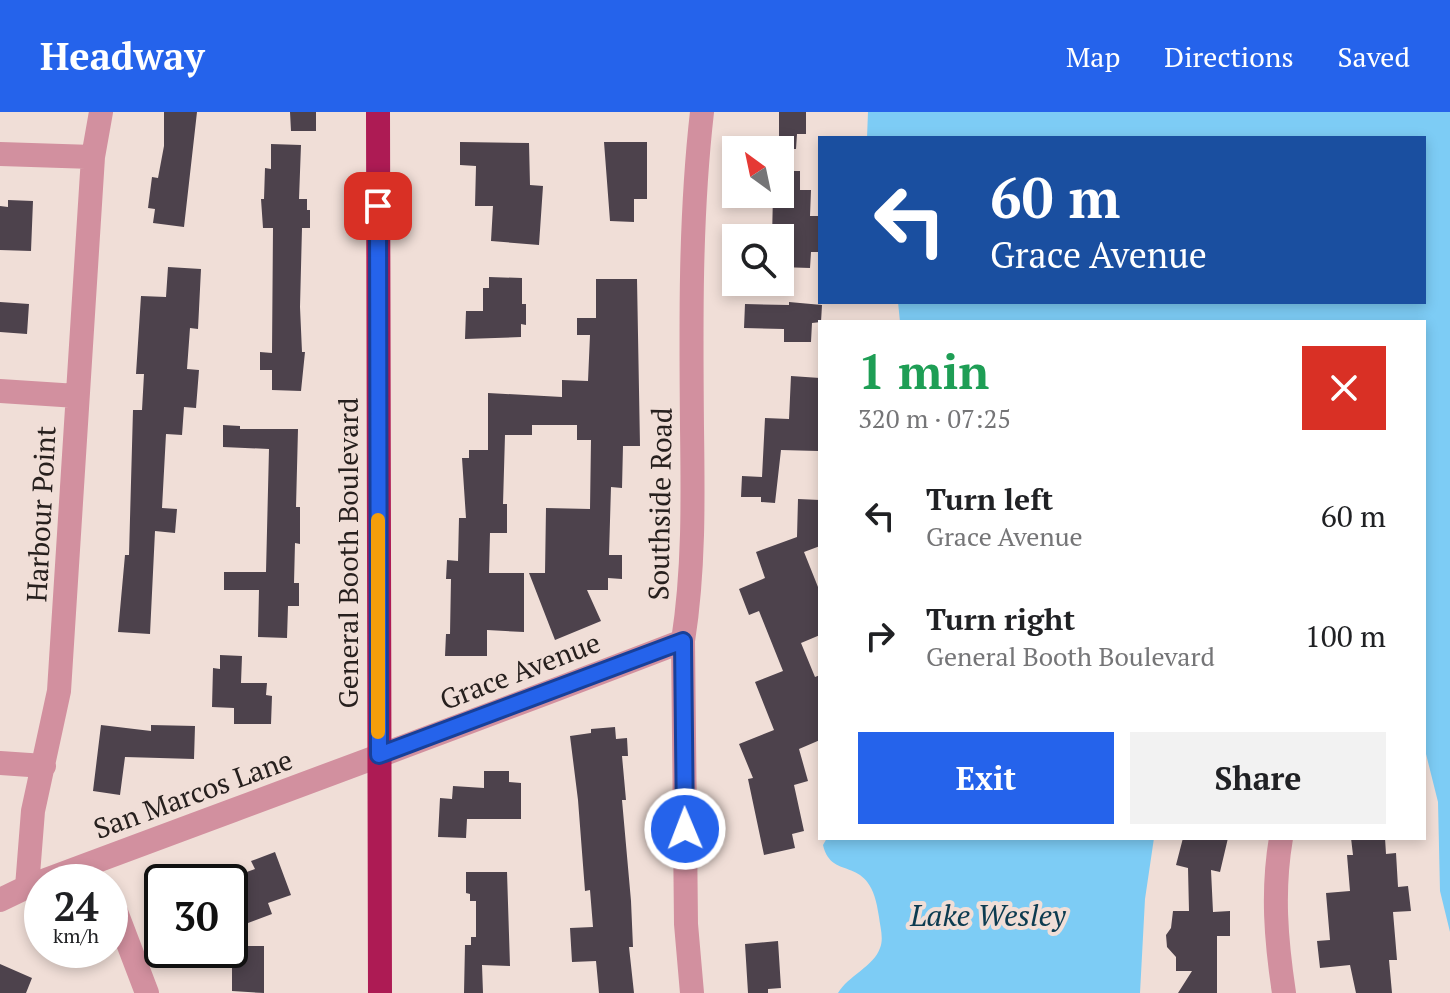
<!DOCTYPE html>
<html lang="en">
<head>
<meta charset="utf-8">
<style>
  :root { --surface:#fff; --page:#f2f2f2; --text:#202124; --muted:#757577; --accent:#2563eb }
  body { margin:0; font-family:"PT Serif",serif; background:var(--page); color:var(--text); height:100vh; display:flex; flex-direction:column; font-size:30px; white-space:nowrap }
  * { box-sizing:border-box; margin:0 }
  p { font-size:26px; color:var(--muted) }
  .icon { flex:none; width:44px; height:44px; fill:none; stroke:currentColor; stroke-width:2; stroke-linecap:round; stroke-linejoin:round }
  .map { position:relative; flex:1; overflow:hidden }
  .drawer { position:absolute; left:818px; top:208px; width:608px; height:520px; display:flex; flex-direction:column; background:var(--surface); border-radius:0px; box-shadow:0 4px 12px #0003 }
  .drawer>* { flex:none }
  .banner { position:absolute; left:818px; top:24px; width:608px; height:168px; border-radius:0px; box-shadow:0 4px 12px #0003; background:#1a4fa0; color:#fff; overflow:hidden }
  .needle { width:52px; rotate:327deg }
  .tools { position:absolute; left:722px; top:24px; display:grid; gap:16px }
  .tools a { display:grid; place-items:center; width:72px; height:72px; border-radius:0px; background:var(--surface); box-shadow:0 4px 12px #0003; font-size:40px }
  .speed { position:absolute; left:24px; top:752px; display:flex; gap:16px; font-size:40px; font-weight:700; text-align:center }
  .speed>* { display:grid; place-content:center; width:104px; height:104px; border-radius:50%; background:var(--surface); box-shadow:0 4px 12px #0003; line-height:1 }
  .speed small { font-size:20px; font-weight:400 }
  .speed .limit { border:4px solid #111; border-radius:12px; background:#fff; color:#111 }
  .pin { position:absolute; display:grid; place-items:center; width:68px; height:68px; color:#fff; margin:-34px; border-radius:16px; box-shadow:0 4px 12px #0006 }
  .me { position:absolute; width:88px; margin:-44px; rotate:359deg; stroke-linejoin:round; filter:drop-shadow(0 0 6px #0008) }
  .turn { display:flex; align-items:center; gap:28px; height:168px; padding:0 40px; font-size:36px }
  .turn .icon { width:104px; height:104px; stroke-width:2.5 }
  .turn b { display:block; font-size:56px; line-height:68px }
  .round { display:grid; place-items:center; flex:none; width:84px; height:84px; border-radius:0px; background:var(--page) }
  .headline { display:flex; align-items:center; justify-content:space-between; height:136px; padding:0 40px }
  h1 { font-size:48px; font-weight:800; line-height:60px; color:#1e9e55 }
  .cta { display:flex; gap:16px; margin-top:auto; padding:16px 40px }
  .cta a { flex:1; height:92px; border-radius:0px; background:var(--accent); color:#fff; font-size:32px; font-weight:800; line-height:92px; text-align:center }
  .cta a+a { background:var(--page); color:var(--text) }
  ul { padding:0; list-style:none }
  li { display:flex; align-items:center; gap:24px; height:120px; padding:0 40px }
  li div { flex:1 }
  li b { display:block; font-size:30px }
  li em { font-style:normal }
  header { display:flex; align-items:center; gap:48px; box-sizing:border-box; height:112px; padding:0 40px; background:var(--accent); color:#fff }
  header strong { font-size:38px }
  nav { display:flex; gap:44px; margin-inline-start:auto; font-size:28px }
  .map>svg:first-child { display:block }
  .water { fill:#7dccf5 }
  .building { fill:#4d424c }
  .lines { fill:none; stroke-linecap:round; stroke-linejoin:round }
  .minor { stroke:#d2909f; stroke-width:24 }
  .highway { stroke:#ad1b54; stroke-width:24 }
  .route-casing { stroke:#184099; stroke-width:20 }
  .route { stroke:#2563eb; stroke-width:14 }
  .slow { stroke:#f59e0b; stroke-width:14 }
  .labels { text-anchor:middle; stroke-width:8; stroke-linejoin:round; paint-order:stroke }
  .street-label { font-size:28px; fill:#27201e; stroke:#f0ded7 }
  .water-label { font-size:30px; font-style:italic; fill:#0c3b50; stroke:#f0ded7 }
</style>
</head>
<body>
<header>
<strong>Headway</strong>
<nav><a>Map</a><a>Directions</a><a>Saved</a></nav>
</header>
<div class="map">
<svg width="1450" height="881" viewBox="0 0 1450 881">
  <rect width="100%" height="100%" fill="#f0ded7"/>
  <!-- water -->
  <path class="water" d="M868,0h582v820l-10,-41 -2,-89 -14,-56v-424h-524l-2,-20h526v-164h-557z
    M827,726h327l-9,61 -5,94h-302c10,-17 36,-27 42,-45 4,-9 0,-22 -1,-31 -8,-67 -47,-33 -56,-72z"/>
  <!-- building -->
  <path class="building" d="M164,0h33l-13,115 -31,-4 2,-14 -7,-1 4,-31 6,1 6,-32z
    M290,0h26v19h-25z
    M779,0h27v22h-9l-1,15h-17z
    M460,30l69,1 1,42 13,1 -4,59 -48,-4 2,-35h-18l1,-40 -16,-1z
    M604,30h43v57h-13v23l-24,-1z
    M271,32l30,1 -2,54h8v11h3v18h-8l-2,79 2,45h3l-4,39 -29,-1v-20h-12v-18l12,1 1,-125h-10l-2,-29h3l1,-31 6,1z
    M780,59h20v19h11l-1,26h10l-2,36h-7l-1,16 -30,-1v-29h-8l1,-44h7z
    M8,88l25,1 -2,50 -31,-1v-44l8,1z
    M168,155l33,2 -3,60 -8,-1 -3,41 12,1 -3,38 -12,-1 -2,28 -16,-1 -4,74 15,1 -2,24 -20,-2 -5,103 -32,-2 7,-77h4l4,-145h9l2,-36h-8l5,-78 25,1z
    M489,165l33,1v26h4v21l-5,-1v13l-56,2 1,-28h17v-23h6z
    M596,167h41l3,167h-17l-1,42 -11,-1 -2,68h13v24l-14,-1v12h-21l14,31 -46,19 -26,-67h16l1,-65 44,1 1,-69h-14v-15h-45v10h-27l-2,69h4v29h-17l-1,40h35v59l-37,-2v26h-42l1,-22h4l1,-55h-5l1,-19 11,1 1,-43h7l-4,-60h7v-8h19v-57l74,4v-17l26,1 2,-46h-13v-17h19z
    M0,190l29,2 -2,30 -27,-2z
    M789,190l33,3 -1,17 -9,1 -1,19h-27v-13l-40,-1 1,-24 44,1z
    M791,264l29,2 -2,73 -37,-1 -6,53 -14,-1v-5h-20l1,-21 20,1 3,-59 24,1z
    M223,313l17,1v3h58l-2,78h4v37l-5,-1 -1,40h5v23h-11l-1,32 -29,-1 1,-47h-35v-18h42l3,-123 -46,-2z
    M798,387l22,1v46l-16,6 16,40v43l-19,8 14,34 5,-2v65l-21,9 9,32 -14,4 10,46 -12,3 3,14 -31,7 -16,-76 5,-1 -14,-34 35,-14 -19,-48 28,-11 -24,-60 -10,4 -10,-26 26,-11 -9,-26 41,-15z
    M220,543l22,1 -1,27h26l-1,12 6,1 -1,28h-37v-16l-22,-1 1,-39 7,1z
    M101,613l50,6v-6l44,1 -1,33 -69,-2 -5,38 -27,-4z
    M615,615l1,12 11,-1 1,18h-6l4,44h-4l9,101 2,46h-4l5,46h-35l-3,-32 -24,1 -2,-34 23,-1 -3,-37 -5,1 -7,-91 -8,-64 21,-3v-4z
    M484,659h25v11l12,1v36h-54l-1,19 -28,-1 2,-39 12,1 1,-13 31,2z
    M1183,726h45l-8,34 -9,-2 2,42 17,-1v25h-13v57h-39l14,-22h-16v-14l-9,-10 -1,-12 5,-7 2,-17h16l-1,-43 -12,-3z
    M1351,726h34l1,16 10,-1 2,34 10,-1 3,25 -18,1 4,48h-8l3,33h-36l-6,-28 -30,3 -3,-27 13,-1 -4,-47 24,-2 -3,-36h6z
    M275,740l16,43 -23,8 4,11 -40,15 -2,-51 25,-9 -4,-8z
    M466,760h41l3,94 -28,-1 1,28h-19l1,-48h6v-8h5v-36h-6v-7l-4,-1z
    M778,829l3,47 -13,1v4h-20l-3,-49z
    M232,834h32v47l-32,-2z
    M0,852l32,14 -6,15h-26z"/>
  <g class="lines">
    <!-- minor -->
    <path class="minor" d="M0,42l93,3
      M0,279l77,5
      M0,651l44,3
      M1281,726c-9,53 -5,102 3,155
      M27,775c219,-82 438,-162 656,-246
      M110,784l37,97
      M0,788l27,-13 6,-76 26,-120 34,-534 8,-45
      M692,881l-6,-69 -3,-283c11,-70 10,-142 9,-213 -1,-105 -2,-211 10,-316"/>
    <!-- highway -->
    <path class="highway" d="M378,0l2,881"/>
  </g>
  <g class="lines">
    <!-- route casing -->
    <g class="route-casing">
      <path id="route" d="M378,94l1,549 304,-114 2,188"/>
    </g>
    <!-- route -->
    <use href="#route" class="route"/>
    <!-- slow -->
    <path class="slow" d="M378,408v212"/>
  </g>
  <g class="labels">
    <!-- street labels -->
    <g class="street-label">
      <text transform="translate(660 392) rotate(-89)" y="10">Southside Road</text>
      <text transform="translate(41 402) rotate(-87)" y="10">Harbour Point</text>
      <text transform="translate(348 441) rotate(-90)" y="10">General Booth Boulevard</text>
      <text transform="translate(520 559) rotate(-21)" y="10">Grace Avenue</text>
      <text transform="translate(193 682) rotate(-20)" y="10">San Marcos Lane</text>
    </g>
    <!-- water labels -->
    <g class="water-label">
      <text x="988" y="814">Lake Wesley</text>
    </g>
  </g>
</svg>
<div class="tools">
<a><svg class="needle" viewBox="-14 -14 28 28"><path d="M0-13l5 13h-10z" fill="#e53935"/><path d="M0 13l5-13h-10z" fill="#757577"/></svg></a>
<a><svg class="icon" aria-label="search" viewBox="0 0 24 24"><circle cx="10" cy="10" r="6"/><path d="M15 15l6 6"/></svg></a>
</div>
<div class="speed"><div>24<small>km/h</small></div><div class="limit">30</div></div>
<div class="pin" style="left:378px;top:94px;background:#d93025"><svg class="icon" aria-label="arrive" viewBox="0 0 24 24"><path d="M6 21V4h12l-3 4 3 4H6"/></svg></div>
<svg class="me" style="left:685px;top:717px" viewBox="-20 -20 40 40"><circle r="17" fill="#2563eb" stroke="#fff" stroke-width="3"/><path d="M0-11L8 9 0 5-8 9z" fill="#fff"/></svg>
<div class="banner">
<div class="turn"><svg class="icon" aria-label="left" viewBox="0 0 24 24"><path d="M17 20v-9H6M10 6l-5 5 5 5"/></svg><div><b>60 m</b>Grace Avenue</div></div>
</div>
<section class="drawer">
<div class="headline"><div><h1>1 min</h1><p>320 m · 07:25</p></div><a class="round" style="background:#d93025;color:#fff"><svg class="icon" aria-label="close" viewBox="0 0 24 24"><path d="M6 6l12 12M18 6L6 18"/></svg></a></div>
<ul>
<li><svg class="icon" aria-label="left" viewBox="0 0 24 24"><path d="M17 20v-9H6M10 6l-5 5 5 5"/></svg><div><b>Turn left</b><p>Grace Avenue</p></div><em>60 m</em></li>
<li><svg class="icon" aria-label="right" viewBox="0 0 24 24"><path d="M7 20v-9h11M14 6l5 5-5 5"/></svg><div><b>Turn right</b><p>General Booth Boulevard</p></div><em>100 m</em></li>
</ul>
<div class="cta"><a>Exit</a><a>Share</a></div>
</section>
</div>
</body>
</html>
